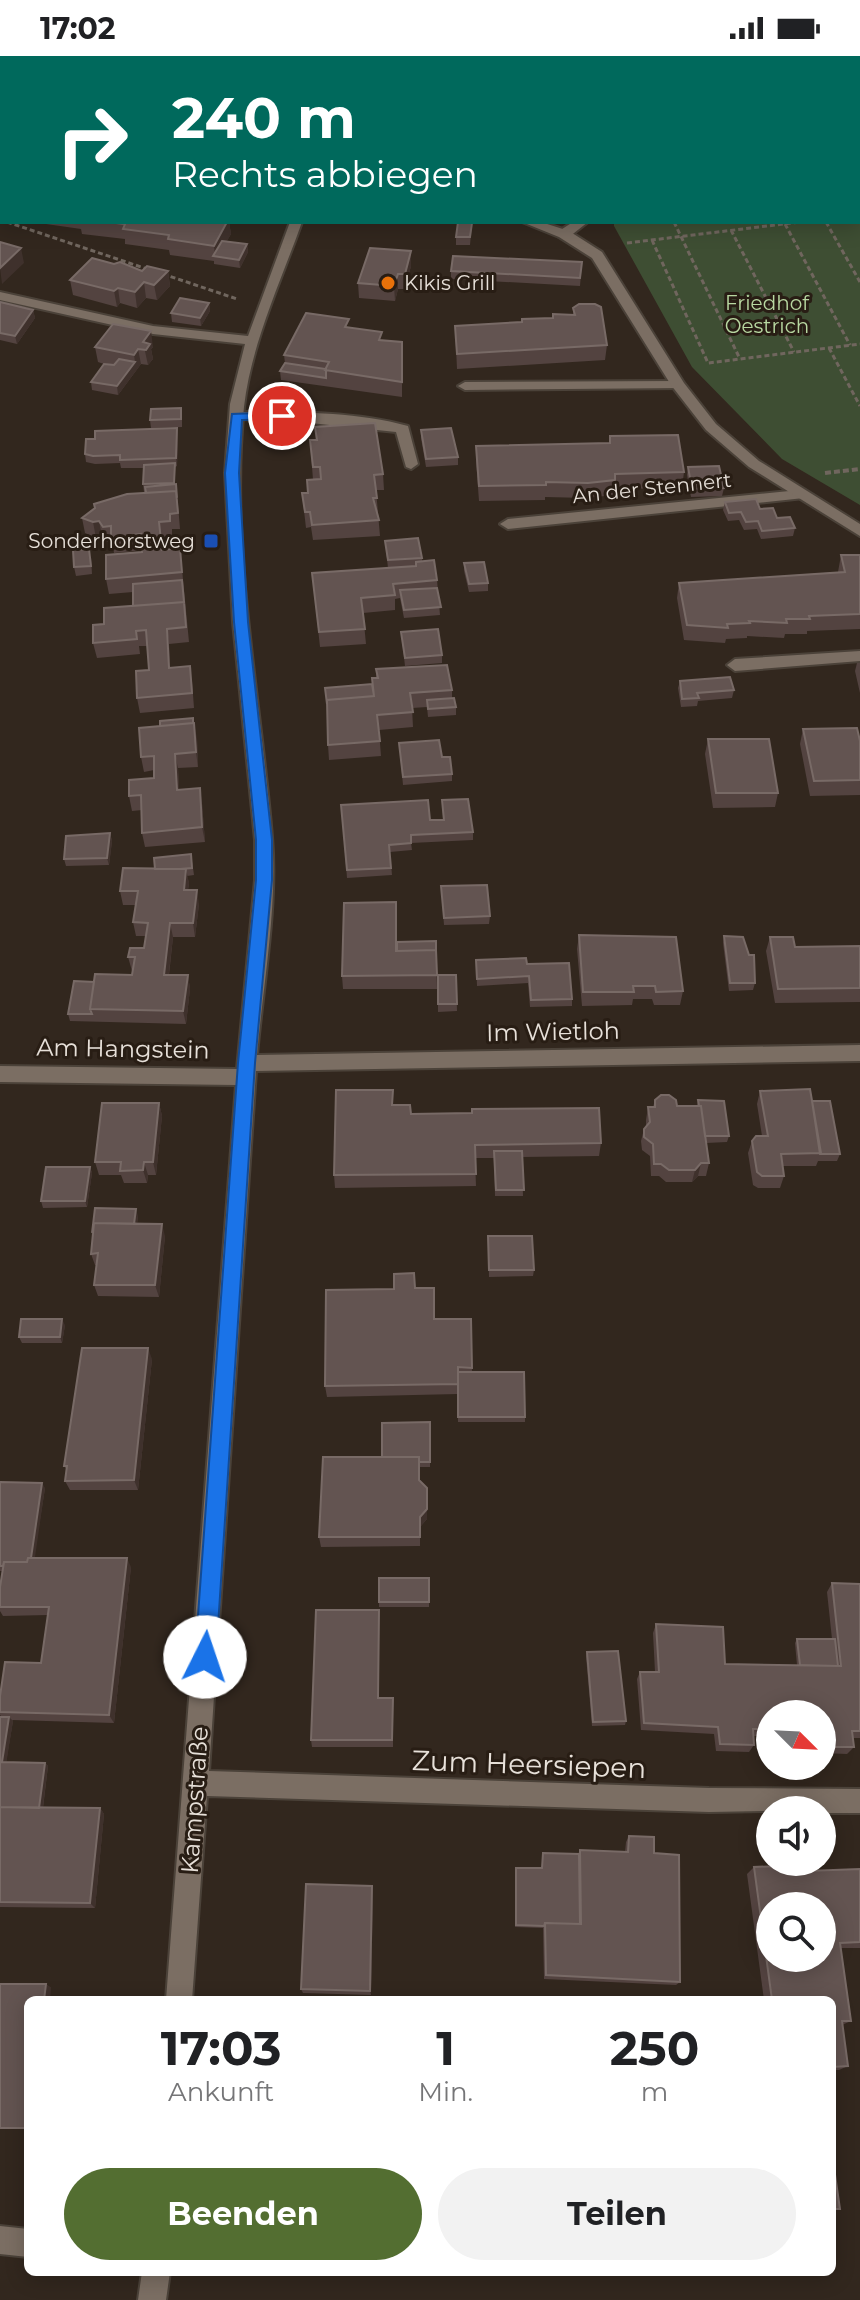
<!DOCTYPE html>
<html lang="de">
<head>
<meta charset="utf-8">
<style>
  :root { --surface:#fff; --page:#f2f2f2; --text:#202124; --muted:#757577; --accent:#536e31 }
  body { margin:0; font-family:Montserrat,sans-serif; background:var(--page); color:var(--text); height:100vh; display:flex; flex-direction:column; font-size:30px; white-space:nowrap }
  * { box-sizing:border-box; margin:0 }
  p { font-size:26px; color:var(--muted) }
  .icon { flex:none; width:44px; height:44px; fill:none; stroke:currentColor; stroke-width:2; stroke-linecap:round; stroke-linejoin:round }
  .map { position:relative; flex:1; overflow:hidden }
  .details { position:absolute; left:24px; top:1940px; width:812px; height:280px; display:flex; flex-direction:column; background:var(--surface); border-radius:12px; box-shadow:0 4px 20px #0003 }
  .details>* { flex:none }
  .hud { position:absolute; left:0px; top:0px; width:860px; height:168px; box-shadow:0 4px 20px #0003; background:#00695c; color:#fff; overflow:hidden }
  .needle { width:52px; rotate:114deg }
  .controls { position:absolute; left:756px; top:1644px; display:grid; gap:16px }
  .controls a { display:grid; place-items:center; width:80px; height:80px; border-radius:50%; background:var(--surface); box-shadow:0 4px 20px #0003; font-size:40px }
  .pin { position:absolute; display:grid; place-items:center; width:68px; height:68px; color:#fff; margin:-34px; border:4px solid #fff; border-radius:50%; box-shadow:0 2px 8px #0007 }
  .me { position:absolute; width:88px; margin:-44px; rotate:4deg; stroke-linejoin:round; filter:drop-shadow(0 0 6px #0008) }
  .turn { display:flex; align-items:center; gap:28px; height:168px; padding:0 40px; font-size:36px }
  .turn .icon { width:104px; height:104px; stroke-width:2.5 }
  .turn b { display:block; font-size:56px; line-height:68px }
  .eta { display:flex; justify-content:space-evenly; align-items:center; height:136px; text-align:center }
  .eta b { font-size:48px; font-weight:700; line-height:56px }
  .cta { display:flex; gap:16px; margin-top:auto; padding:16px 40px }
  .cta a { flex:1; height:92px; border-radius:48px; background:var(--accent); color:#fff; font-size:32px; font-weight:700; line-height:92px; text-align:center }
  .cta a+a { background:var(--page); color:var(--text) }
  .status { display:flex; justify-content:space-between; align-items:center; height:56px; padding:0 40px; background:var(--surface); direction:ltr }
  .status svg { height:22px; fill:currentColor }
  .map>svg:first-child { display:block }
  .green { fill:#3e4e33 }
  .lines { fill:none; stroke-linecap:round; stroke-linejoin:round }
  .service-casing { stroke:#4b4239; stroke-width:4 }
  .minor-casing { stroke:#4b4239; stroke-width:4 }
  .path-far1 { stroke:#70665e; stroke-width:3; stroke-dasharray:5 3; stroke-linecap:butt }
  .path { stroke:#70665e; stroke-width:4; stroke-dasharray:6 3; stroke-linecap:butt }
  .service { fill:#7b6e63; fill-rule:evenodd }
  .minor { fill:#7b6e63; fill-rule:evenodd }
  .wall { fill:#534340 }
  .shaded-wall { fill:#3f312c }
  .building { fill:#635451; stroke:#786a66; stroke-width:2; fill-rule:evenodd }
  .route { fill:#1a73e8; stroke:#114b97; stroke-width:2 }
  .food-dot { fill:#e8710a; stroke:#281d14; stroke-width:3 }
  .transit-dot { fill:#1a4fb4; stroke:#281d14; stroke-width:3 }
  .labels { text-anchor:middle; stroke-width:6; stroke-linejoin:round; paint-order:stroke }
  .far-poi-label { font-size:20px; fill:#e7e0d9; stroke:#281d14; text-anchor:start }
  .far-park-label { font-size:20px; fill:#b8d8a1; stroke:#281d14 }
  .far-street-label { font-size:20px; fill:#e7e0d9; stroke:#281d14 }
  .street-label { font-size:24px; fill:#e7e0d9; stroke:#281d14 }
  .near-street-label { font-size:28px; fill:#e7e0d9; stroke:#281d14 }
</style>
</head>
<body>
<div class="status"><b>17:02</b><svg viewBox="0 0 49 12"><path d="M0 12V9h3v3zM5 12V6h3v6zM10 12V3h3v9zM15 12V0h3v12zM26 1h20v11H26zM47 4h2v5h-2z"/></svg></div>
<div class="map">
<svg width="860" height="2244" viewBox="0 0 860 2244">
  <rect width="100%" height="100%" fill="#32271e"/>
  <!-- green -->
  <path class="green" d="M623,0h237v449l-78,-46 -90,-92 -78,-141v-4h244v-164z"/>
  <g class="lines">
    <!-- service casing -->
    <g class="service-casing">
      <path id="service" d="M587,0h12l-13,2z
        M573,166h15l-19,15h-10v-6z
        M678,325l7,4 -2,3 -218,2 -7,-4 7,-4z
        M236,356c56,0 118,-1 172,14l10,38 -7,5 -5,-2 -10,-35 -114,-12 -51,-1v-6z
        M799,434l5,2v6l-296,31 -8,-5 8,-5z
        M860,595v10l-125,10 -8,-6 8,-6z"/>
    </g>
    <!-- minor casing -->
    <g class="minor-casing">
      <path id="minor" d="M366,0h12l-13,2z
        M290,166h12c-21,59 -51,122 -58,185 -15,138 17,291 28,430 6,68 -9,149 -15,218l603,-10v16l-604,10 -47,700 500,17 151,1v24h-38v-3l-113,2 -502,-16 -15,204h-26l70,-915 -236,-3v-16l237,3 18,-189v-40l-22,-218 -8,-149 5,-69 15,-60 -92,-10 -153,-34v-8l153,34 95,10z
        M522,166h19l28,9 33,21 82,131 32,41 43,37 101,63v12l-111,-69 -43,-37 -35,-45 -79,-127 -33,-21z
        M0,2170l28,3v28l-28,-3z
        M142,2216h28l-4,28h-28z"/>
    </g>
    <!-- path-far1 -->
    <path class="path-far1" d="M7,166l143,48
      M674,166l66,137
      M826,166l34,60
      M785,168l65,121
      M731,174l63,122
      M652,184l56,123 152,-19
      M627,187l173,-21
      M163,218l74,25
      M829,292l31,58"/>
    <!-- path -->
    <path class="path" d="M825,417l35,-4"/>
    <!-- service -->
    <use href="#service" class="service"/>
    <!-- minor -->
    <use href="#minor" class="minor"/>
  </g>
  <!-- wall -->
  <path class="wall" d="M0,21h2v40h-2z
    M0,102h2v41h-2z
    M39,166h190l2,12 -5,8 21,2 1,8 -8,16 -26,-4v-3l-44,-6 -1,-5 -44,-6v-5l-43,-5 -1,-5 -42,-6z
    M472,167l-2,22h-14v-8z
    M582,206l-2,24 -129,-7v-8z
    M411,210l-6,23h-7l-3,12 -36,-3 -1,-15z
    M142,215h26l2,15 -13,14 -11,-2 -9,10 -17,-5 -3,4 -44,-12 -3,-15z
    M0,246l33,8 2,8 -18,26 -17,-4z
    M209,247l1,8 -9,15 -29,-4 -1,-9z
    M573,252l34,37 -2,15 -148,9 -2,-43 67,-4 31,-4 20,-3z
    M349,271l33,13 20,2v55l-121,-17 -1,-9 5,-8 -1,-8z
    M95,291h58l-2,2 2,10 -5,6 -7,-1 -23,31 -26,-5 -1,-8 13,-18 -6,-2z
    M182,360v11l-31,1 -1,-8z
    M315,371l68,47 1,16h-8l4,46 -67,4 -2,-13 -5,1 -4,-35h6l5,-13 -3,-40h6z
    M177,372l1,9 -1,29 -2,1v17l2,8 3,37h-8v7l-10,1 1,13 17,-2 9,94 -20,2 1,24 22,13 2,27 -54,5 -3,-15 12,-28 -2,-24h-8l1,8 -43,4 -4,-15 11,-19 29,-18v-14l-24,2 -3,-15 36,-27v-2l-28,3 -2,-11h-6l-4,-6 -6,2 -11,-5 -3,-15 12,-10v-4l52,-11 -2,-1 -1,-8 1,-16h-23l-1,-5 -25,1 -9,-2 -1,-8 10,-15z
    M421,374l37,27v8l-32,2 -5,-29z
    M610,380l74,36 -2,16 -68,1v6l-27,3 -42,-1v3l-66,1 -3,-40v-15l133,-3z
    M688,411l36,21 -2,8 -31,1 -4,-22z
    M725,446l35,7 35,19 -2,8 -32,3 -4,-10 -13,1 -5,-10 -11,1 -5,-11z
    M385,485l37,17v3l15,19 3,35 -36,3 -4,-20 -5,1v11l-32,3 3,31 -46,3 -8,-74 76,-5z
    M841,499h19v74l-53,2v3h-22l-1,4 -37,-2v2l-21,1 -1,4 -41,-3 -7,-42 2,-15 159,-11z
    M91,501l1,17 -16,2 -2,-9z
    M464,507l24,20v8l-19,1 -5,-21z
    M401,576l41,23v8l-37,3z
    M857,607h3v30l-5,-22z
    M376,613l76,21v8l4,9v8l-28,2 -1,-10 -15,1 1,19 -34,3 2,26 -52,4 -1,-15 44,-61 4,-6z
    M680,625l54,9 -2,8 -34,3 -1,5 -16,1 -3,-19z
    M803,673l57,12v54l-50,1 -10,-52z
    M197,682l1,29 -20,1 1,22 23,13 3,39 -60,5 -3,-14v-23l-10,1 -3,-15 25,-18v-8l-10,2 -3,-15z
    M708,683l70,54 -3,14 -62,1 -8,-54z
    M399,687l43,14 10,17v7l-49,4z
    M442,744l31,32v8l-62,3 1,7 -22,2 2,23 -45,3 -6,-73 89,15h13z
    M110,777l2,8 -3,24 -43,1 -2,-7z
    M191,798l3,21 -7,1 2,7 -1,7 11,14 -4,33h-22l-4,38h19l2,14 -4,35 -116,-3 -2,-7 26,-32 38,-7 1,-4h-1l-4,-14 16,-9 2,-12h-10l-3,-14 3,-17h-13l-3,-14 35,-22z
    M441,830l49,30 -1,8 -45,1z
    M579,879l104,56 -3,14h-26l-2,-6h-19l-1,6 -50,1 -5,-57z
    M724,880l31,47 -2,7 -24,1 -6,-48z
    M770,881l25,10 65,-1v56l-85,1 -9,-52z
    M397,894h39l1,39h-94l-1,-13z
    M476,904l51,4 45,35v7l-42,1 -2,-24 -51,3z
    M438,919h18l1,36 -19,1z
    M760,1035l52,10 28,53 -3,7h-19l-2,5h-33l1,10 -4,12h-22l-5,-3 -5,-32 4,-12 10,-5 -5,-32z
    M655,1044l22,6h20l1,-6 31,36 -2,6 -21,1 3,20 -3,13h-8l-6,6h-26l-7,-6h-8l-1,-20 -8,-6 -1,-9 3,-12 2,-3v-6l2,-13h5z
    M159,1047l3,13 -6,59h-8l-1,8h-23l-3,-8h-22l-4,-13z
    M393,1049l18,9 190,29 -2,13 -77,1 1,39h-28l-1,-38h-19l1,28 -141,2 -1,-13z
    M90,1111l2,6 -5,34 -44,1 -2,-7z
    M138,1160l-1,8 28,12 -6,61 -61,-1 -4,-11 3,-20h-2l-4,-11z
    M488,1180l46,34 -1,6 -44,1z
    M415,1232l19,31h37l1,53 53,45v5h-67v-28l-131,3 -2,-11z
    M65,1269l-3,18h-40l-3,-6z
    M152,1303l-14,131h-68l-5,-9 2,-11 -3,-4z
    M323,1401l107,5v5h-11v14l8,7v31l-7,8v19l-99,1 -2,-10z
    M0,1426l45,6 -11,70 97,9 -17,156 -102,-3 1,1 -7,41 39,1 3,3 -5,42h57l4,6 -9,94 -95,-1v-190h2l-2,-2v-19l41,-33 7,-48 -45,1 -3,-5v-24l2,-16h-2z
    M379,1522h50v29h-50z
    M832,1527l28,1v154h-7l1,9 -7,7 -25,-1v-39h-52v22h-17l1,9 -5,7 -33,-1 -2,-17 -73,-4 -4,-51 3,-7h15l-2,-39 3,-9 69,40 72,1 -2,-22 2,-4h35l-5,-47z
    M379,1554v88h14v49h-81l-1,-7z
    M587,1596l39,69 -1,4 -33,1 -6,-70z
    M629,1780l25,17 26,129 -4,3 -132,-6 -1,-51 -28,-1 1,-59h26l1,-15 35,1 2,-4 45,2 1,-10z
    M754,1811l26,5 80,-3v79h-20l11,73 -9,4 6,41 -9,4h-7v-70h-68l-17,-126z
    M373,1835l-2,104 -68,-2 -2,-4z
    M0,1928h46l5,4 -23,12v129h-28z"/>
  <!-- shaded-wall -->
  <path class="shaded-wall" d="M227,166h2l2,12 -13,23 -3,-1 -1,-10z
    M247,188l1,8 -8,16 -1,-8z
    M21,192l3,15 -22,21 -2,-16z
    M411,195v15l-6,23v-15z
    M168,215l2,15 -13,14 -3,-15z
    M398,218v15l-3,12 -1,-15z
    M144,226l2,16 -9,10 -2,-16z
    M118,232l2,15 -3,4 -3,-16z
    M209,247l1,8 -9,15 -1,-8z
    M33,254l2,8 -18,26 -2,-8z
    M151,275l2,16 -2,2 2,10 -5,6 -5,-23z
    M138,293l3,15 -23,31 -1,-9 18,-24 -1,-7z
    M177,372l1,9 -1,29 -1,-8z
    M99,465l3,15 -6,2 -3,-16z
    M167,573l2,15 2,39 -2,-15z
    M194,667l3,15 1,29 -2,-15z
    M175,698l3,14 2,37 -3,-15z
    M200,732l2,15 3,39 -3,-15z
    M110,777l2,8 -3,24 -2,-7z
    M186,813l3,14 -3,21 -2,-14z
    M197,834l2,14 -4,33 -2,-14z
    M170,867l3,14 -6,52 -3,-14z
    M188,919l2,14 -4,35 -3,-13z
    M159,1047l3,13 -6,59 -3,-13z
    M144,1106l4,13 -1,8 -4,-13z
    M701,1107l-3,13 -6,6 3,-12z
    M90,1111l2,6 -5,34 -2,-6z
    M136,1153l2,7 -3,20 -1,-6z
    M162,1168l3,12 -6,61 -4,-12z
    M62,1263l3,6 -3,18 -2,-6z
    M148,1292l4,11 -14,131 -4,-10z
    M42,1427l3,5 -12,83 -3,-5z
    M427,1453v10l-7,8v-10z
    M127,1502l4,9 -17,156 -5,-8z
    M9,1661l4,4 -7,44 -4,-3z
    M45,1707l3,3 -6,48 -3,-3z
    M100,1752l4,6 -9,94 -5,-5z
    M372,1830l1,5 -2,104 -1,-4z
    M46,1928l5,4 -1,12h-6z"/>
  <!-- building -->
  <path class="building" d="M243,0h76l-1,2h-76z
    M0,23h2v24l-2,-1z
    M0,102h2v26h-2z
    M107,166h120l-13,24 -46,-7 1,-4 -46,-6 2,-5z
    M458,166l14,1 -2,14h-14z
    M222,185l25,3 -8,16 -26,-4z
    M0,186l21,6 -21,20z
    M370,192l41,3 -6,23h-7l-4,12 -36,-3z
    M453,200l129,6 -2,16 -129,-7z
    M92,202l22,6 6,-2 22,9 5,-5 21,5 -14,14 -10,-3 -9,10 -17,-4 -4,3 -44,-11z
    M180,242l29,5 -9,15 -29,-5z
    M0,246l33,8 -18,26 -15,-3z
    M579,248h16l6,3 6,38 -150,9 -2,-28 67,-4v-3l31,-1v-4l22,1 -2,-7z
    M306,257l43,6 -4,8 37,5 -3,8 23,2v40l-77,-12 4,-8 -45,-7z
    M113,268l38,7 -8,11 7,2 -4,6 -8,-1 -4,6 -39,-8z
    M119,303l16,3 -18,24 -26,-4 13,-18 10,1z
    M285,307l41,6v9l-46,-7z
    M181,352v11l-31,1 1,-11z
    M375,367l8,51 -9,1 3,23h-4l6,22 -67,5 -2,-13h-5l-3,-19h6l-1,-13 14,-1 -1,-12h-7l-3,-27h7l-2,-13z
    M177,372l-1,30 -56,2v-5l-27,1 -8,-2 1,-15h9v-8z
    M451,372l7,29 -32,2 -5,-29z
    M678,379l6,37 -69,2v6l-27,3 -42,-1v3l-67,1 -3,-40 134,-3v-7z
    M175,407l-1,20 -31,1 1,-19z
    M719,410l5,22 -32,1 -4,-22z
    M176,428l1,14 -1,-7 -30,2 -1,-6z
    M176,435l2,22 -8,1v7l-11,1 3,28 18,-2 2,24 -76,7v-24l36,-3 -1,-18 -30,4v-12l-8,1 -4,-6 -6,1 -11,-4 13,-10 -1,-4 33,-10z
    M756,443l4,10 13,-1 4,10 13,-1 5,11 -33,3 -4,-10 -12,1 -5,-10 -12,1 -4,-11z
    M418,482l4,20 -34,2 -3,-19z
    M89,493l2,17 -17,1 -1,-17z
    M841,499h19v59l-51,2 1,3h-24l1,4 -38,-2 1,2 -23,1 1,4 -41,-3 -8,-42 166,-11z
    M434,504l3,20 -44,4 2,11 -34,3 4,31 -46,3 -7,-59 104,-7v-4z
    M484,506l4,21 -19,1 -5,-21z
    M182,524l2,22 -51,4v-22z
    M437,532l4,19 -37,3 -4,-20z
    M184,546l2,25 -19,2 2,39 21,-2 2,27 -55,5 -1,-27 13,-1 -3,-40 -10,1 1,8 -44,4v-18l11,-1v-16z
    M438,573l4,26 -37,3 -4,-26z
    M447,609l5,25 -42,3 3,19 -36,3 3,26 -52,4 -1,-45 47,-4 -2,-18h6l-2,-9z
    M730,621l4,13 -37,3 2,5 -17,1 -2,-18z
    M372,628l2,12 -47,4v4l-2,-16z
    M454,642l2,9 -28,2 -1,-9z
    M193,662v5l-33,3v-5z
    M194,667l2,29 -21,2 2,36 23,-2 2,39 -60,6 -1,-38 -12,1v-16l25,-2v-22l-13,1 -2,-29z
    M857,672l3,13v39l-46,1 -11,-52z
    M708,683h61l9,54h-62z
    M439,684l3,17h8l2,17 -49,3 -4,-34z
    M468,743l5,33 -62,3v8l-22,2 2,23 -44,2 -6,-65 87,-5 2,20h14l-2,-20z
    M110,777l-3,25 -43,1 2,-23z
    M191,798l1,14 -12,1h-25l-1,-11z
    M123,812l63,1 -2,21h13l-4,33h-23l-6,52h24l-5,36 -93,-2 5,-35 37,1 3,-18h-7l2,-9h14l4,-25 -15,-1 5,-31h-18z
    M487,829l3,31 -46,2 -3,-32z
    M396,846v49l40,-1 1,25 -95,1 2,-73z
    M579,879l97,2 7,54 -27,1 -1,-6h-22l1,6h-51z
    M724,880l19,1 6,18h5l1,28h-25z
    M770,881h23l2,10 65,-1v42l-82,1z
    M436,885v9l-39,1v-9z
    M526,902l1,6 42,-1 3,36 -41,1 -2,-24 -52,3 -1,-19z
    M438,919h18l1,29h-19z
    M74,925l20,1 -4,27 2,5h-24z
    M810,1033l11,64 -40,1 3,22h-22l-5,-4 -5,-31 4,-5h12l-8,-45z
    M336,1034h57l-1,15h18l1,9 61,-1v-4l127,-1 2,35 -126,2 1,29 -142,1z
    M661,1039h8l7,5 1,6h24l8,57h-8l-6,7h-26l-8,-6h-7l-1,-20 -9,-7v-8l6,-7 -2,-15h7v-7z
    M698,1044l26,1 5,35h-24l-4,-30h-2z
    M812,1045h18l10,53h-20z
    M102,1047h57l-6,59h-9l-1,8 -23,1 1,-9h-26z
    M494,1095h28l2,39h-28z
    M46,1111h44l-5,34h-44z
    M95,1152l41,1 -2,15 -40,-1 -2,10z
    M94,1167l68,1 -7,61h-61l4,-32 -7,1z
    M488,1180h44l2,34h-45z
    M414,1217l1,15h19v31h37l1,49 -14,-1v17l-133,2 1,-96 68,-1v-15z
    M21,1263h41l-2,18h-41z
    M82,1292h66l-14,132 -69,1 2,-15h-3z
    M458,1316h66l1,45h-67z
    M430,1366v40h-11v-5h-37v-34z
    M323,1401h96v23l8,8v21l-7,8v20h-101z
    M0,1426l42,1 -11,75h-3l-1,4h-23l-1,4h-3z
    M28,1502h99l-18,157 -109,-3v-16l5,-34 36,1 8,-56h-49v-20l4,-25h23z
    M379,1522h50v24h-50z
    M832,1527l28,1v147h-8l2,16h-32v-33h-52v15h-17l1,16 -34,-1 -2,-17 -74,-4 -4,-51h19l-3,-48 67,3 2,37 116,2z
    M316,1554h63l-1,88h15l-1,42h-81z
    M797,1583h38l3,27 -38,-1z
    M618,1595l8,70 -33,1 -6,-70z
    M0,1661h9l-7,45 43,1 -6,45 -39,-1z
    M0,1751l100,1 -10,95 -90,-1z
    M629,1780l25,1v16l25,2 1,127 -134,-7 -1,-52 36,1 -1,-74 48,2z
    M543,1797l36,1 1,70 -35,-1 -1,3 -28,-1v-57h26z
    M780,1810v6l80,-3v73l-20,1 11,78h-9l6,45 -16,1v-67h-60l-18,-133zM770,1850h52v52h-52z
    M306,1828l66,2 -2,105 -69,-2z
    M0,1928h46l-2,16h-16v128h-28z
    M832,2098l8,55h-8z
    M289,2216h74v1l-74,1z"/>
  <!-- route -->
  <path class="route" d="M282,356l5,1v6l-45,1 -3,53 9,149 24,218v40l-17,183 -39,594 -3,8 -8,3 -7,-3 -3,-8 43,-594 18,-183v-40l-22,-218 -9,-149 7,-59z"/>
  <!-- markers -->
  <circle class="food-dot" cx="388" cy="227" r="8"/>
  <rect class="transit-dot" x="203" y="477" width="16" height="16" rx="4"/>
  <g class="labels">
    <!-- far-poi labels -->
    <g class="far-poi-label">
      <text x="404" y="234">Kikis Grill</text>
      <text x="195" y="492" text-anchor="end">Sonderhorstweg</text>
    </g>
    <!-- far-park labels -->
    <g class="far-park-label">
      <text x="767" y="254">Friedhof<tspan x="767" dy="23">Oestrich</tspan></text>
    </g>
    <!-- far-street labels -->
    <g class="far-street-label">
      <text transform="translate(652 432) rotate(-6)" y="7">An der Stennert</text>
    </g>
    <!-- street labels -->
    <g class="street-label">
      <text transform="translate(553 976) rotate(-1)" y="8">Im Wietloh</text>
      <text transform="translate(123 993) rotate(1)" y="8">Am Hangstein</text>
      <text transform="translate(195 1744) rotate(-86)" y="8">Kampstraße</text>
    </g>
    <!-- near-street labels -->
    <g class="near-street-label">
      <text transform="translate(529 1708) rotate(2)" y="10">Zum Heersiepen</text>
    </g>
  </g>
</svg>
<div class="controls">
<a><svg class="needle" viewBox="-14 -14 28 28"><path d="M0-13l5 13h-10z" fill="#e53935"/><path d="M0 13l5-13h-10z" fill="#757577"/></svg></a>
<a><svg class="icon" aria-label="sound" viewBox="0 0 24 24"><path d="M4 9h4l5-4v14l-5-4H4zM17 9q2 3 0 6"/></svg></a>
<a><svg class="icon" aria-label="search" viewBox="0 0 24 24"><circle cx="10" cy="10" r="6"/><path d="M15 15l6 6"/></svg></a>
</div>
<div class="pin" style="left:282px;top:360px;background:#d93025"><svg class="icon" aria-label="arrive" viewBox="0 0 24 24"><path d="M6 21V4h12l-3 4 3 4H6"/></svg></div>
<svg class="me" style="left:205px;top:1601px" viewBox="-20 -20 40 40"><circle r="19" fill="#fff"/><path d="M0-13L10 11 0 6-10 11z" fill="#1a73e8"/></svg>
<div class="hud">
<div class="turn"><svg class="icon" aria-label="right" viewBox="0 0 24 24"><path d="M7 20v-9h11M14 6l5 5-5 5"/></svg><div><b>240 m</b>Rechts abbiegen</div></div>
</div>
<section class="details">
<div class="eta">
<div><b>17:03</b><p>Ankunft</p></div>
<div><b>1</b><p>Min.</p></div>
<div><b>250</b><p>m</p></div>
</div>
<div class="cta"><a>Beenden</a><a>Teilen</a></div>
</section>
</div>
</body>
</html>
